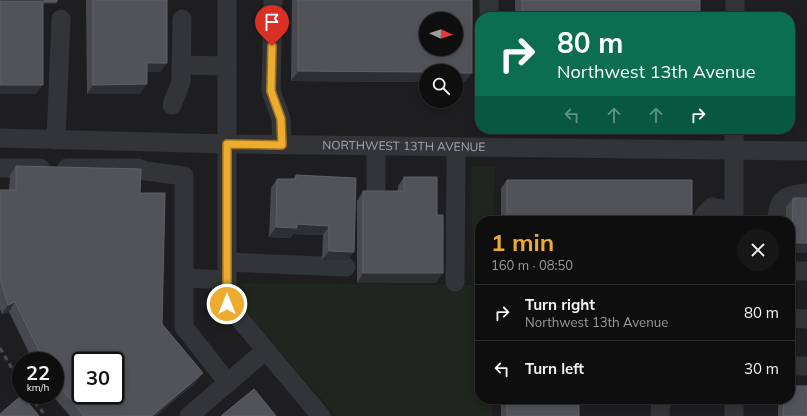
<!DOCTYPE html>
<html lang="en">
<head>
<meta charset="utf-8">
<style>
  :root { --surface:#0e0e0e; --page:#171717; --text:#f1f3f6; --muted:#9b9c9e; --line:#2e2e2e; --accent:#edac30 }
  body { margin:0; font-family:Mulish,sans-serif; background:var(--page); color:var(--text); height:100vh; display:flex; flex-direction:column; font-size:15px; white-space:nowrap }
  * { box-sizing:border-box; margin:0 }
  p { font-size:13px; color:var(--muted) }
  .icon { flex:none; width:22px; height:22px; fill:none; stroke:currentColor; stroke-width:2; stroke-linecap:round; stroke-linejoin:round }
  .map { position:relative; flex:1; overflow:hidden }
  .side { position:absolute; left:475px; top:216px; width:320px; height:188px; display:flex; flex-direction:column; background:var(--surface); border-radius:16px; box-shadow:0 2px 6px #0003,0 0 0 1px var(--line) }
  .side>* { flex:none }
  .hud { position:absolute; left:475px; top:12px; width:320px; height:122px; border-radius:16px; box-shadow:0 2px 6px #0003,0 0 0 1px var(--line); background:#0b6e4f; color:#fff; overflow:hidden }
  .needle { width:26px; rotate:93deg }
  .buttons { position:absolute; left:419px; top:12px; display:grid; gap:8px }
  .buttons a { display:grid; place-items:center; width:44px; height:44px; border-radius:50%; background:var(--surface); box-shadow:0 2px 6px #0003,0 0 0 1px var(--line); font-size:20px }
  .speed { position:absolute; left:12px; top:352px; display:flex; gap:8px; font-size:20px; font-weight:700; text-align:center }
  .speed>* { display:grid; place-content:center; width:52px; height:52px; border-radius:50%; background:var(--surface); box-shadow:0 2px 6px #0003,0 0 0 1px var(--line); line-height:1 }
  .speed small { font-size:10px; font-weight:400 }
  .speed .limit { border:2px solid #111; border-radius:6px; background:#fff; color:#111 }
  .pin { position:absolute; display:grid; place-items:center; width:34px; height:34px; color:#fff; margin:-41px -17px; border-radius:50% 50% 50% 0; rotate:-45deg; box-shadow:0 0 4px #0007 }
  .pin .icon { rotate:45deg }
  .me { position:absolute; width:44px; margin:-22px; rotate:0deg; stroke-linejoin:round; filter:drop-shadow(0 0 3px #0008) }
  .turn { display:flex; align-items:center; gap:14px; height:84px; padding:0 16px; font-size:18px }
  .turn .icon { width:52px; height:52px; stroke-width:2.5 }
  .turn b { display:block; font-size:28px; line-height:34px }
  .lanes { display:flex; align-items:center; height:38px; padding:0 16px; background:#0003; justify-content:center; gap:20px; direction:ltr }
  .lanes .off { opacity:.35 }
  .round { display:grid; place-items:center; flex:none; width:42px; height:42px; border-radius:21px; background:var(--page) }
  .head { display:flex; align-items:center; justify-content:space-between; height:68px; padding:0 16px }
  h1 { font-size:24px; font-weight:700; line-height:30px; color:var(--accent) }
  ul { padding:0; list-style:none }
  li { display:flex; align-items:center; gap:12px; height:56px; padding:0 16px; border-top:1px solid var(--line) }
  li div { flex:1 }
  li b { display:block; font-size:15px }
  li em { font-style:normal }
  .map>svg:first-child { display:block }
  .built { fill:#1e1e20; fill-rule:evenodd }
  .green { fill:#1e261f }
  .lines { fill:none; stroke-linecap:round; stroke-linejoin:round }
  .minor { stroke:#333438; stroke-width:19 }
  .rail { stroke:#4a4c51; stroke-width:3; stroke-dasharray:5 4; stroke-linecap:butt }
  .wall { fill:#48494e }
  .shaded-wall { fill:#2e2f32 }
  .building { fill:#525359; stroke:#5e6167; fill-rule:evenodd }
  .route-casing { stroke:#9a701f; stroke-width:10 }
  .route { stroke:#edac30; stroke-width:7 }
  .labels { text-anchor:middle; stroke-width:4; stroke-linejoin:round; paint-order:stroke }
  .street-label { font-size:12px; fill:#a3a8b3; stroke:#0d0d0e }
</style>
</head>
<body>
<div class="map">
<svg width="807" height="416" viewBox="0 0 807 416">
  <rect width="100%" height="100%" fill="#121213"/>
  <!-- built -->
  <path class="built" d="M0,0h807v416h-807zM480,17h310v112h-310zM426,19h30v30h-30zM426,71h30v30h-30zM480,221h310v178h-310zM21,361h34v34h-34zM81,361h34v34h-34z"/>
  <!-- green -->
  <path class="green" d="M495,166l-1,55h-14v178h12v17h-156l-99,-114v-19l235,2 -1,-118z"/>
  <g class="lines">
    <!-- minor -->
    <g class="minor">
      <path d="M227,0v304l94,112"/>
      <path d="M273,0l-2,91 10,28 1,26"/>
      <path d="M489,17v-17"/>
      <path d="M735,17v-17"/>
      <path d="M181,65l46,1"/>
      <path d="M172,105l9,-23 1,-63"/>
      <path id="s1" d="M0,138l227,6 580,7"/>
      <path d="M56,140l5,-121"/>
      <path d="M0,168h40"/>
      <path d="M67,168h71l7,3 39,5v151l44,56"/>
      <path d="M376,193v-47"/>
      <path d="M704,221v-6l8,-8 22,5"/>
      <path d="M734,221v-92"/>
      <path d="M777,221c0,-22 9,-27 30,-28"/>
      <path d="M227,262l119,5"/>
      <path d="M790,271h17"/>
      <path d="M184,278l43,2"/>
      <path d="M455,282l1,-135"/>
      <path d="M790,318l17,1"/>
      <path d="M790,366h17"/>
      <path d="M734,399v17"/>
      <path d="M189,416l77,-66"/>
      <path d="M660,416l1,-17"/>
    </g>
    <!-- rail -->
    <path class="rail" d="M0,348l21,36
      M29,395l17,21"/>
  </g>
  <!-- wall -->
  <path class="wall" d="M86,0h81v63l-7,9h-13l-7,22h-53z
    M292,0h180l-7,82h-9v-11h-30v11l-135,-1z
    M515,0h185v17h-185z
    M16,166l124,27 22,131 34,58 -40,34h-86l-18,-21h3v-34h-22l-24,-49 -7,2 -2,-5v-119h9l1,-15z
    M296,175l60,3 -9,83 -25,-1 1,-25 -30,-1 -3,4 -21,-1 2,-49 6,-9h16z
    M404,177l32,106h-79v-82l6,-10h35v-5z
    M507,180l185,41h-191v-33z
    M793,198h14v55h-17v-32h-4v-14z
    M501,399h78v17h-78z
    M778,399h12l17,17h-29z"/>
  <!-- shaded-wall -->
  <path class="shaded-wall" d="M44,2h13l-2,2h-13z
    M147,63h20l-7,9h-20z
    M298,71l128,1v10l-135,-1z
    M456,73h16l-7,9h-9z
    M147,84l-7,10h-53l6,-9z
    M0,85h43l-7,9h-36z
    M297,224l32,2 -6,9 -30,-1 -3,4 -21,-1 7,-10z
    M792,243h15v10h-17v-7z
    M329,251l25,1 -7,9 -25,-1z
    M363,273h80l-7,10h-79z
    M15,302l-6,10 -7,2 6,-9z
    M203,373l-7,9 -40,34h-4z"/>
  <!-- building -->
  <path class="building" d="M44,0h13v2h-13z
    M93,0h74v63h-20v21l-54,1z
    M298,0h174v73h-16v-2h-30v1l-128,-1zM426,19h30v30h-30z
    M522,0h178v17h-178z
    M0,1h43v84h-43z
    M16,166l125,3 -1,24h25l-3,131 41,49 -51,43h-68l-29,-35v-20h-11l-29,-59 -7,3 -8,-27v-88h16zM81,361h34v34h-34z
    M296,175l60,3 -2,74 -25,-1v-25l-32,-2v4l-21,-1 1,-48h19z
    M404,177h33v38h6v58h-80v-82h41z
    M507,180h185v41h-185z
    M793,198h14v45h-15z
    M790,386h17v30h-24l1,-17h6z
    M254,389l22,27h-55z
    M22,395l17,21h-39v-2z
    M507,399h72v17h-72z"/>
  <g class="lines">
    <!-- route casing -->
    <g class="route-casing">
      <path id="route" d="M227,304v-160l55,1 -1,-26 -10,-28 1,-45"/>
    </g>
    <!-- route -->
    <use href="#route" class="route"/>
  </g>
  <g class="labels">
    <!-- street labels -->
    <g class="street-label">
      <text dy="4" stroke="none"><textPath href="#s1" startOffset="404">NORTHWEST 13TH AVENUE</textPath></text>
    </g>
  </g>
</svg>
<div class="buttons">
<a><svg class="needle" viewBox="-14 -14 28 28"><path d="M0-13l5 13h-10z" fill="#e53935"/><path d="M0 13l5-13h-10z" fill="#9b9c9e"/></svg></a>
<a><svg class="icon" aria-label="search" viewBox="0 0 24 24"><circle cx="10" cy="10" r="6"/><path d="M15 15l6 6"/></svg></a>
</div>
<div class="speed"><div>22<small>km/h</small></div><div class="limit">30</div></div>
<div class="pin" style="left:272px;top:46px;background:#d93025"><svg class="icon" aria-label="arrive" viewBox="0 0 24 24"><path d="M6 21V4h12l-3 4 3 4H6"/></svg></div>
<svg class="me" style="left:227px;top:304px" viewBox="-20 -20 40 40"><circle r="17" fill="#edac30" stroke="#fff" stroke-width="3"/><path d="M0-11L8 9 0 5-8 9z" fill="#fff"/></svg>
<div class="hud">
<div class="turn"><svg class="icon" aria-label="right" viewBox="0 0 24 24"><path d="M7 20v-9h11M14 6l5 5-5 5"/></svg><div><b>80 m</b>Northwest 13th Avenue</div></div>
<div class="lanes"><svg class="icon off" aria-label="left" viewBox="0 0 24 24"><path d="M17 20v-9H6M10 6l-5 5 5 5"/></svg><svg class="icon off" aria-label="ahead" viewBox="0 0 24 24"><path d="M12 20V5M6 11l6-6 6 6"/></svg><svg class="icon off" aria-label="ahead" viewBox="0 0 24 24"><path d="M12 20V5M6 11l6-6 6 6"/></svg><svg class="icon" aria-label="right" viewBox="0 0 24 24"><path d="M7 20v-9h11M14 6l5 5-5 5"/></svg></div>
</div>
<section class="side">
<div class="head"><div><h1>1 min</h1><p>160 m · 08:50</p></div><a class="round"><svg class="icon" aria-label="close" viewBox="0 0 24 24"><path d="M6 6l12 12M18 6L6 18"/></svg></a></div>
<ul>
<li><svg class="icon" aria-label="right" viewBox="0 0 24 24"><path d="M7 20v-9h11M14 6l5 5-5 5"/></svg><div><b>Turn right</b><p>Northwest 13th Avenue</p></div><em>80 m</em></li>
<li><svg class="icon" aria-label="left" viewBox="0 0 24 24"><path d="M17 20v-9H6M10 6l-5 5 5 5"/></svg><div><b>Turn left</b></div><em>30 m</em></li>
</ul>
</section>
</div>
</body>
</html>
